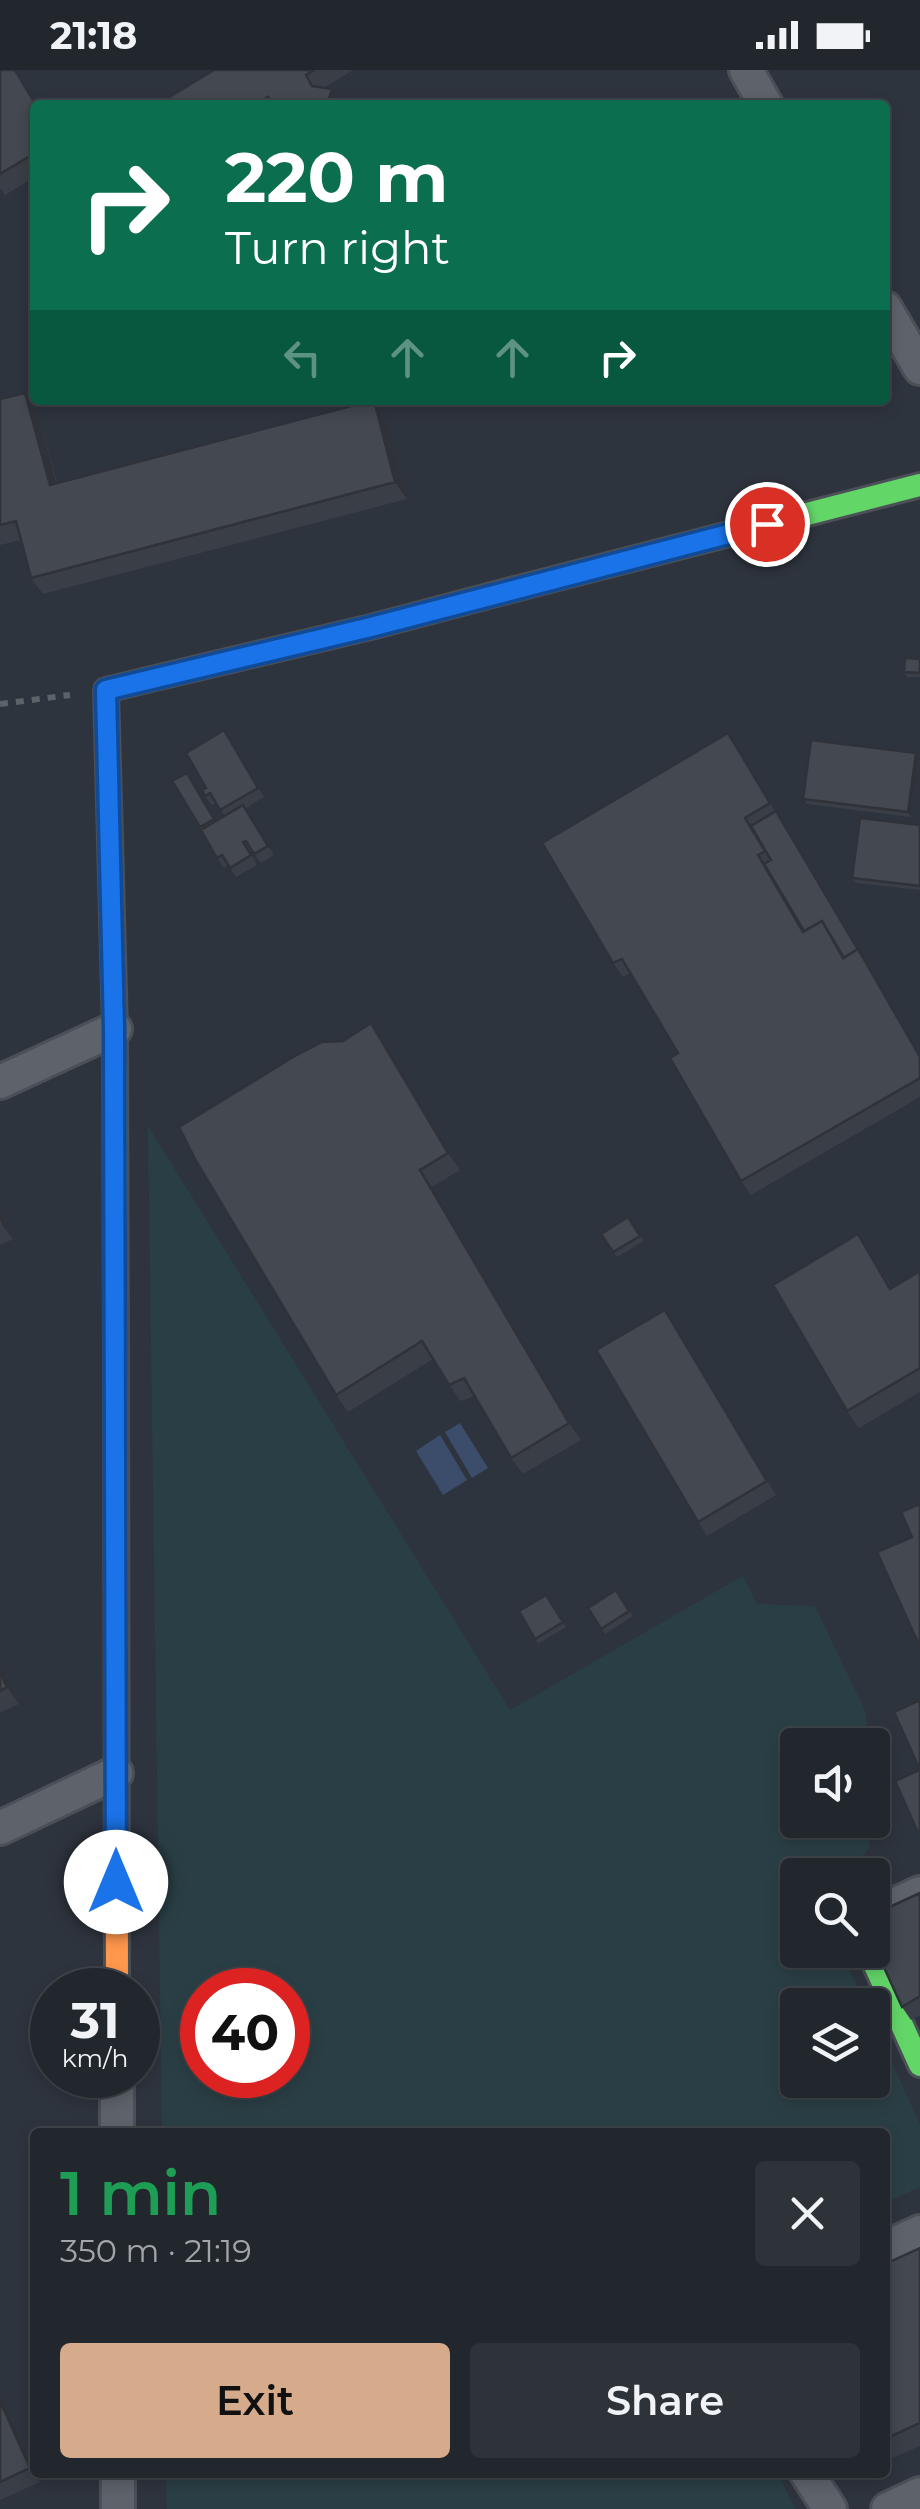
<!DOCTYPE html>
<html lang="en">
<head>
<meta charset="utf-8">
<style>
  :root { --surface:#22272e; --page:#2e333a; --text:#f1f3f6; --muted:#a2a5aa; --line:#3f444a; --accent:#d6ab8b }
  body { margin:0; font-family:Montserrat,sans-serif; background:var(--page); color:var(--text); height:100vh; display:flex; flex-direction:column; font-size:38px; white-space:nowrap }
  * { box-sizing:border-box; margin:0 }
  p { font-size:32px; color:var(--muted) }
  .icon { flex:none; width:55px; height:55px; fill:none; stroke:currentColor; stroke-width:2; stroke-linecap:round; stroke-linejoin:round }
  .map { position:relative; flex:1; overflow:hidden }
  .details { position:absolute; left:30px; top:2058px; width:860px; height:350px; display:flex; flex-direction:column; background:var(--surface); border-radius:10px; box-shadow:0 5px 15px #0003,0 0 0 2px var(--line) }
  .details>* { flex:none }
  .guide { position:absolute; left:30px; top:30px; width:860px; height:305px; border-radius:10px; box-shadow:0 5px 15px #0003,0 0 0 2px var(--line); background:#0b6e4f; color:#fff; overflow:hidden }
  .tools { position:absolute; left:780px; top:1658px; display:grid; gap:20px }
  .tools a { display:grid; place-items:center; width:110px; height:110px; border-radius:10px; background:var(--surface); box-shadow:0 5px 15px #0003,0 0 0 2px var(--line); font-size:50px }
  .speed { position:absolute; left:30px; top:1898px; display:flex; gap:20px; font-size:50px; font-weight:700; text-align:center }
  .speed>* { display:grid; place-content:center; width:130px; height:130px; border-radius:50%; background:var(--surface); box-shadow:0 5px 15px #0003,0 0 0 2px var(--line); line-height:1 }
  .speed small { font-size:25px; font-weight:400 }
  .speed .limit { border:15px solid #d22; background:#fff; color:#111 }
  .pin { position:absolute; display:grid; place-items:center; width:85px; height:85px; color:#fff; margin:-42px; border:5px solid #fff; border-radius:50%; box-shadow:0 2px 10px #0007 }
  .me { position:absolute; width:110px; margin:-55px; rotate:0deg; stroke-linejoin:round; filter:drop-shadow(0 0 8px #0008) }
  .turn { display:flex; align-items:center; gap:35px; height:210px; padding:0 30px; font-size:45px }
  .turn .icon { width:130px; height:130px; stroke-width:2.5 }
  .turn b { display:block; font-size:70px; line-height:85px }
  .lanes { display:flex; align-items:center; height:95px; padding:0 30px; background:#0003; justify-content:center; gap:50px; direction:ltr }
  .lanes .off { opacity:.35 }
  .round { display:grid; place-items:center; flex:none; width:105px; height:105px; border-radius:10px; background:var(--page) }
  .overview { display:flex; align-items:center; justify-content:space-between; height:170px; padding:0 30px }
  h1 { font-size:60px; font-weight:600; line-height:75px; color:#1e9e55 }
  .primary-button { display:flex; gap:20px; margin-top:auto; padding:20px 30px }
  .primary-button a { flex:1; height:115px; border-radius:10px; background:var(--accent); color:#111; font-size:40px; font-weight:600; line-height:115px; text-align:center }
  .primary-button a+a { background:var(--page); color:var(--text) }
  .status { display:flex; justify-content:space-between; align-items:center; height:70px; padding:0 50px; background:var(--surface); direction:ltr }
  .status svg { height:28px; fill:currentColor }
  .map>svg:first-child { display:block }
  .green { fill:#2a3f45; fill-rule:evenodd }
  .water { fill:#3b4d6a }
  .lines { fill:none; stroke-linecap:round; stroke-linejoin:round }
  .street-casing { stroke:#4b4f56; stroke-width:38 }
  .fast-casing { stroke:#4b4f56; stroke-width:28 }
  .slow-casing { stroke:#4b4f56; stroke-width:28 }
  .path { stroke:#5b6268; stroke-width:6; stroke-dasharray:8 8; stroke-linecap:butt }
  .street { stroke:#5e636b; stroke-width:32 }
  .fast { stroke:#63d668; stroke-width:22 }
  .slow { stroke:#ff974d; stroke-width:22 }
  .wall { fill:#3a3e46 }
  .shaded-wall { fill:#2f3239 }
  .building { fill:#434851; stroke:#2f3239; stroke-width:2.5 }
  .route-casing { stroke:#114b97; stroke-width:25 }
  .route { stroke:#1a73e8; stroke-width:18 }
</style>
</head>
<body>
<div class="status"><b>21:18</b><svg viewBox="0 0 49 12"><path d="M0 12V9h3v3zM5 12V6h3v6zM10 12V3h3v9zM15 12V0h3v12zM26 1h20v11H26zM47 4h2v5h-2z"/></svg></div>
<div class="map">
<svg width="920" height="2439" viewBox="0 0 920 2439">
  <rect width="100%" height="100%" fill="#2e343e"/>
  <!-- green -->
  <path class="green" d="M148,1056l362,584 233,-134 14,28 58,2 51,107 1,32h-69v75h71l1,27 -22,28h-50v75h43l25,55h-68v75h74l1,-60 47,105v62l-35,16v-71h-723zM202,1920h86v85h-86z
    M166,2403h612l17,36h-628z"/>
  <!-- water -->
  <path class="water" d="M460,1353l28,45 -16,10 -27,-46z
    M440,1365l27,45 -24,15 -27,-44z"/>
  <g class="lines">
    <!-- street casing -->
    <g class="street-casing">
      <path id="street" d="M746,0l20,35
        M885,238l35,60
        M0,1012l115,-53
        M0,1758l116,-55
        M872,1845l48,-22
        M117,2005v57
        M885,2178l35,-16
        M118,2402v37
        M806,2402l24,37
        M888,2439l32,-15"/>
    </g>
    <!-- fast casing -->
    <g class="fast-casing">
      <path id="fast" d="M515,519l405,-104
        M116,1278l-1,-319 -9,-339 41,-10
        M868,1880l52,115"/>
    </g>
    <!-- slow casing -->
    <g class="slow-casing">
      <path id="slow" d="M147,610l224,-53 144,-38
        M116,1278l1,642"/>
    </g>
    <!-- path -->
    <path class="path" d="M0,634l70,-9"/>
    <!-- street -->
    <use href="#street" class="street"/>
    <!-- fast -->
    <use href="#fast" class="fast"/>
    <!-- slow -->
    <use href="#slow" class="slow"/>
  </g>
  <!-- wall -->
  <path class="wall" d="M0,0h16l21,35h-2v72l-30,18 -5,-7z
    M214,0h139l-29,18 19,17h-187z
    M25,323l12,17 20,73 329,-66 21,82 -364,95 -12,-16 -10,-38 -21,5v-146z
    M920,589v18h-13l-3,-5z
    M230,670l34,57 -19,12 29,46 -13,8 -9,-12 -2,1 7,13 -21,12 -8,-12 -4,3 -7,-10 -45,-77 15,-8 29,48 9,-5 -9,-13 -4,2 -7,-9 1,-8z
    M737,676l183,309v42l-169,98 -10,-14 -63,-128 -47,-80 -8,4 -10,-14z
    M916,683l3,5 -8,59 -104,-13 -4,-5z
    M920,755v65l-64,-7 -4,-5z
    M371,953l12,17 77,130 -28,17 149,253 -58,34 -12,-16 -36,-62 -15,5 -27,-42 -85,53 -12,-17 7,-354z
    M0,1143l13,26 -13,6z
    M628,1147l16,24 -27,16 -16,-23z
    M869,1181l23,37 28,-17v121l-61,36 -12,-17z
    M674,1253l102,172 -69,41 -9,-14z
    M616,1520l17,26 -28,18 -17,-26z
    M546,1525l20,32 -28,17 -19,-33z
    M0,1593l19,41 -19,9z
    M920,1823v122l-9,5 -9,-13z
    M920,2178v198l-35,15v-197z
    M0,2323l40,89 -40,18z"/>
  <!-- shaded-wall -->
  <path class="shaded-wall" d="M332,19l11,16h-16z
    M25,323l12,17 24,92 -11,-17z
    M374,330l12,17 21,82 -12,-17z
    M728,663l139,230 53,92v2l-62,-108 5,9z
    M916,683l3,5 -8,59 -3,-5z
    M371,953l12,17 77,130 -12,-17z
    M420,1100l12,17 149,253 -12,-17z
    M0,1143l13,26 -10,-13 -3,-7z
    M858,1164l11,17 33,55 -12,-17z
    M665,1240l9,13 102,172 -9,-14z
    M0,1593l19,41 -12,-17 -7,-15z
    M0,2323l35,79 5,10 -10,-14 -30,-67z"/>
  <!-- building -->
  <path class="building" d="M0,0h15l21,35 -1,48 -35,21z
    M214,0h100l-8,5 6,11 20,3 -5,16h-54l-5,-8 -13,8h-99z
    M35,109v17l-8,-12z
    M25,323l25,92 324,-85 21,82 -364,96 -15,-57 -16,4v-126z
    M905,588l15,1v14l-16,-1z
    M224,660l34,58 -38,22 -10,-17 -5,3 -3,-6 4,-2 -20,-35z
    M728,663l42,70 -25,15 20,33 -7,4 45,77 19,-11 21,37 15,-9 62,108v21l-179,103 -71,-123 8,-5 -56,-94 -9,4 -71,-120z
    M811,670l105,13 -8,59 -105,-13z
    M187,703l27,46 -14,8 -28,-46z
    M243,735l25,41 -14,8 -8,-13 -3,1 8,13 -21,13 -8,-13 -5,3 -16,-28z
    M776,741l87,147 -5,-9 -14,9 -22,-37 -18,10 -40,-67 7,-4 -20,-34z
    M860,748l60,7v61l-68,-8z
    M371,953l77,130 -28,17 149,253 -58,35 -47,-80 -15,7 -27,-44 -86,54 -140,-234 -17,-34 114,-70 29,-15 21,-1z
    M628,1147l12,19 -27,16 -12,-18z
    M858,1164l32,55 30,-18v97l-73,43 -74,-126z
    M665,1240l102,171 -69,41 -102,-172z
    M920,1434v143l-43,-95 35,-15 -11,-25z
    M616,1520l13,21 -28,18 -13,-21z
    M546,1525l17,27 -28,17 -16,-28z
    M0,1602l7,15 -7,4z
    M920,1630v70l-26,-58z
    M920,1700v67l-25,-56z
    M920,1823v103l-18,11 -30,-66v-26z
    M920,2178v175l-35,16v-175z
    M0,2331l30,67 -30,14z"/>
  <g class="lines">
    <!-- route casing -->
    <g class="route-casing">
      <path id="route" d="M116,1812l-2,-854 -8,-338 265,-63 396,-103"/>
    </g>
    <!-- route -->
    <use href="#route" class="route"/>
  </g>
</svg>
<div class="tools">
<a><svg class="icon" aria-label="sound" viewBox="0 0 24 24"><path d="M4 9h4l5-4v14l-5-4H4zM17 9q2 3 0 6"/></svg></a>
<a><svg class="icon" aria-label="search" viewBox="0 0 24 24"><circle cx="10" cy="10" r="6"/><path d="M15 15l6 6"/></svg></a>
<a><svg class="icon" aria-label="layers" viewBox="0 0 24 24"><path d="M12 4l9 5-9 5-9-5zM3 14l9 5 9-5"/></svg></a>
</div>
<div class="speed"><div>31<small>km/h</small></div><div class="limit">40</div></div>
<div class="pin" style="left:767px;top:454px;background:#d93025"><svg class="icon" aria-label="arrive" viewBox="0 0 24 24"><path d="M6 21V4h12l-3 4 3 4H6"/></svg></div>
<svg class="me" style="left:116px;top:1812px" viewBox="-20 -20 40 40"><circle r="19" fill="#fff"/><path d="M0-13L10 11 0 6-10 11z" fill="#1a73e8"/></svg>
<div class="guide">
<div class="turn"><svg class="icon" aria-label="right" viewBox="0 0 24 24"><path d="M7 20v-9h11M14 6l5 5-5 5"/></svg><div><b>220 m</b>Turn right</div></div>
<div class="lanes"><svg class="icon off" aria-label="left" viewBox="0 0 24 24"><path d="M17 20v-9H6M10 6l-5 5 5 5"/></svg><svg class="icon off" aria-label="ahead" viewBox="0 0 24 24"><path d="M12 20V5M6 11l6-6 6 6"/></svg><svg class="icon off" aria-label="ahead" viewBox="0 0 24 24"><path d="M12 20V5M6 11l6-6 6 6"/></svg><svg class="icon" aria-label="right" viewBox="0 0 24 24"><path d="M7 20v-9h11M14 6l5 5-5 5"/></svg></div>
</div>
<section class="details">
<div class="overview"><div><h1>1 min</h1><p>350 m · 21:19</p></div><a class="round"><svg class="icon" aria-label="close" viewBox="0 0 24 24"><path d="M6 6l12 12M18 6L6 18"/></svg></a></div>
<div class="primary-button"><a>Exit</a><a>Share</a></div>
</section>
</div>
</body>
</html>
